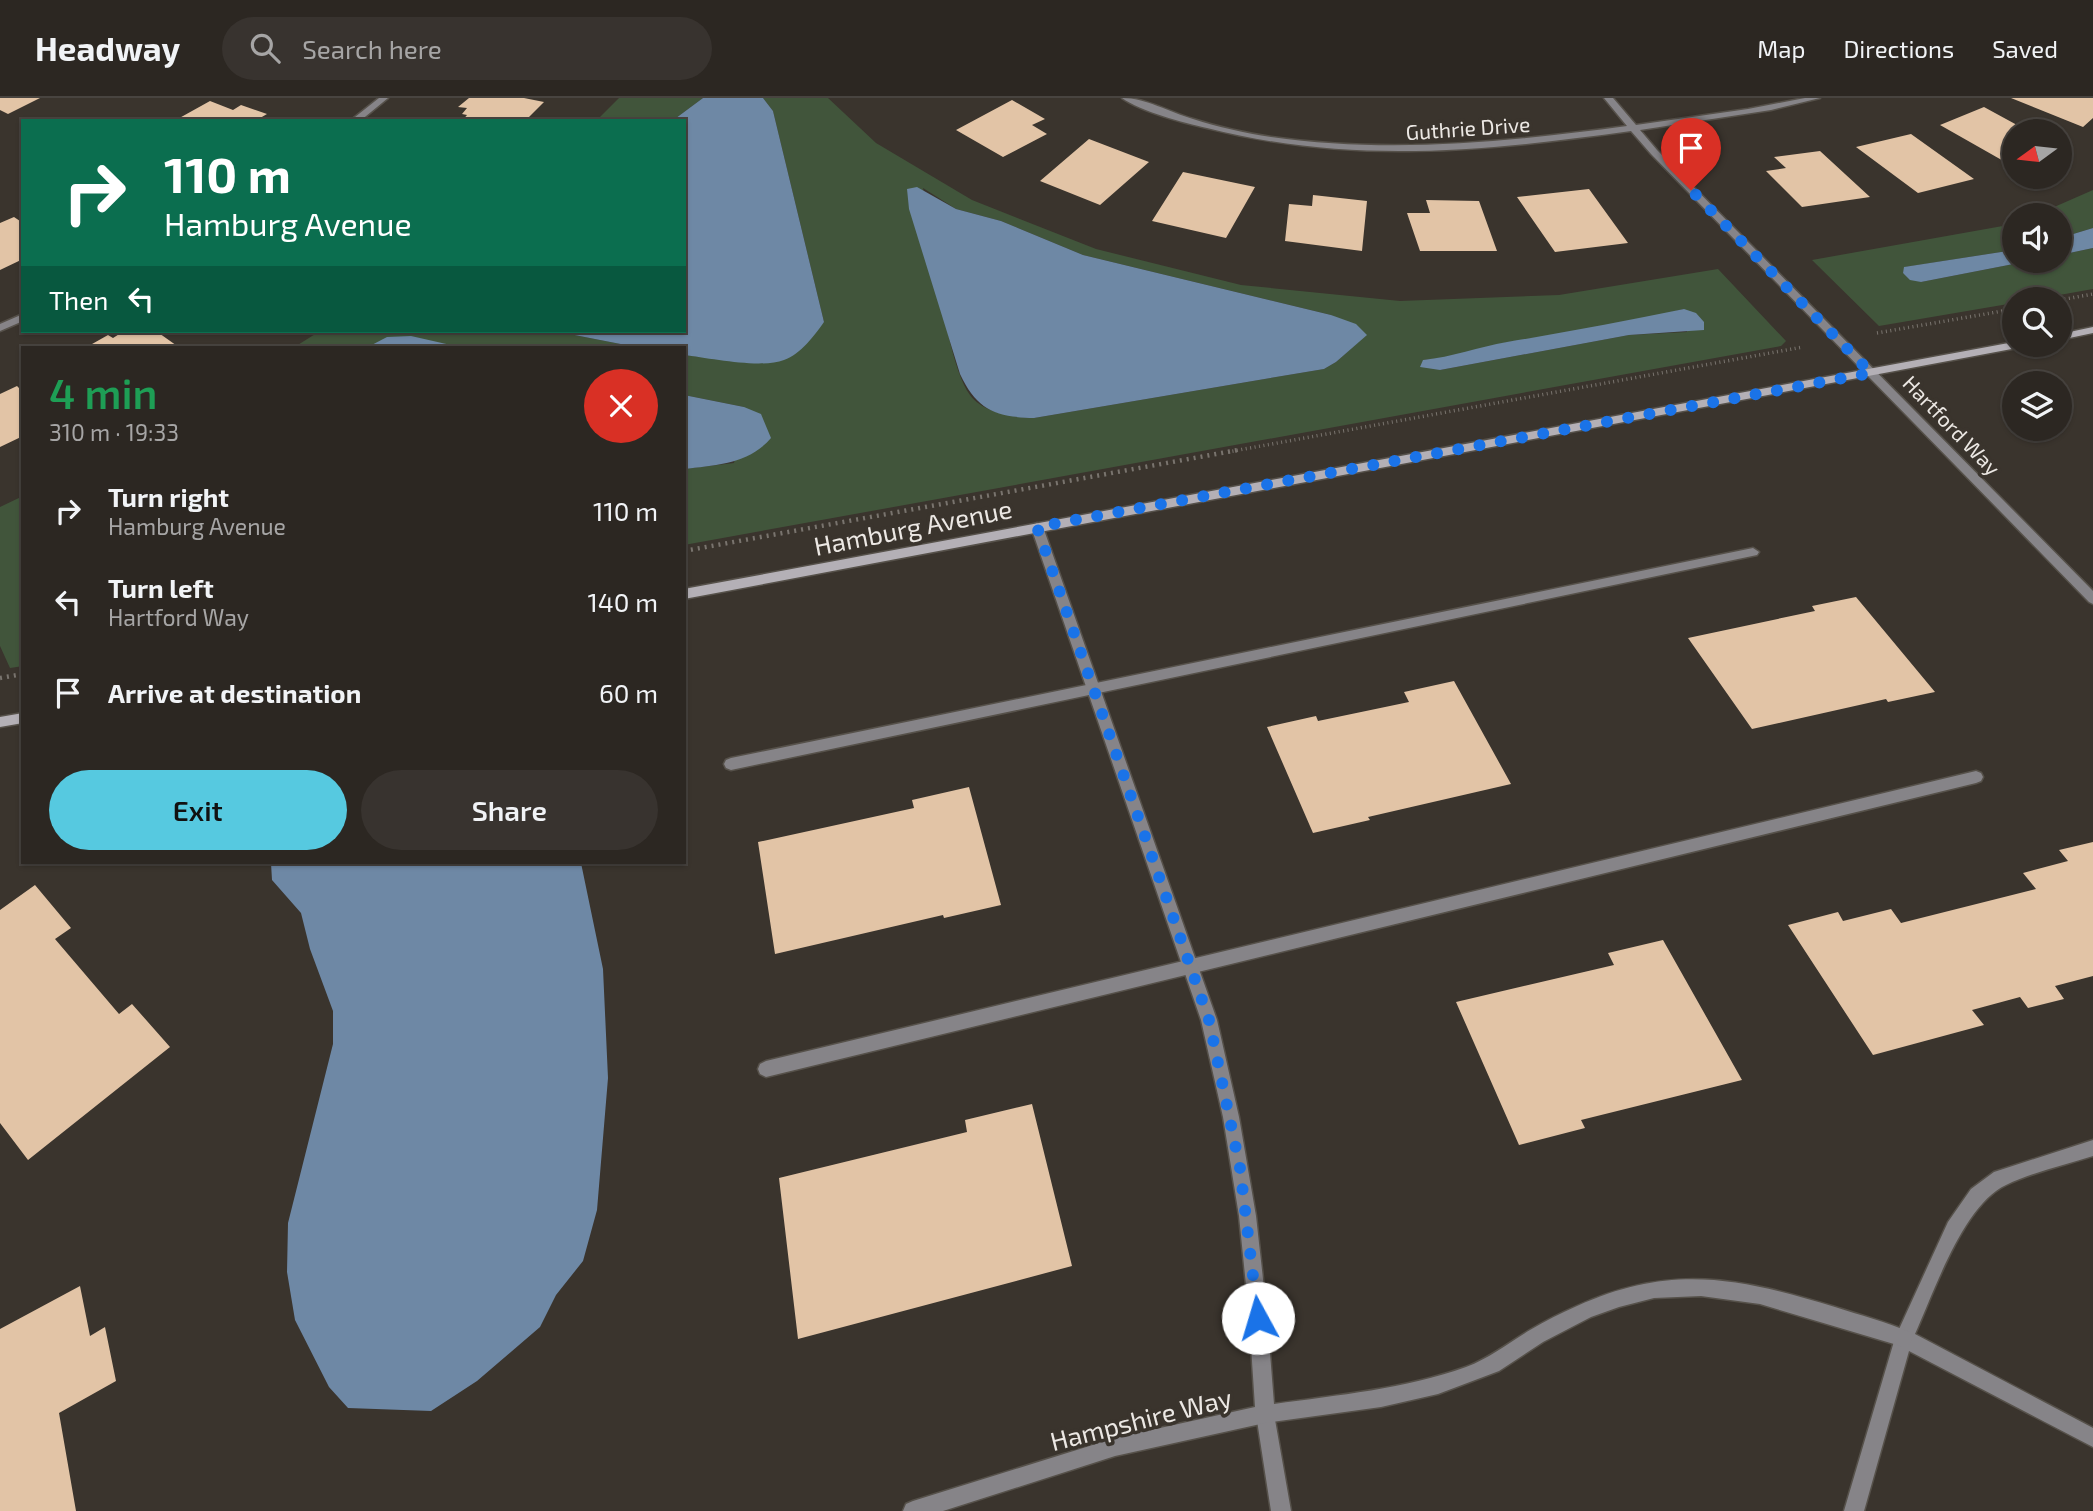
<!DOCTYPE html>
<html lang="en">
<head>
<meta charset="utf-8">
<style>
  :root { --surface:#2c2722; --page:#38332f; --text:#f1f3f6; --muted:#a6a5a5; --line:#484440; --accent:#56c9e0 }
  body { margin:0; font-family:"Exo 2",sans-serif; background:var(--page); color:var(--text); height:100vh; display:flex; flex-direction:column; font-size:26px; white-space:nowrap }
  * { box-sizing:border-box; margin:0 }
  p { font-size:23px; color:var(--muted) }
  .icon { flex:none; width:38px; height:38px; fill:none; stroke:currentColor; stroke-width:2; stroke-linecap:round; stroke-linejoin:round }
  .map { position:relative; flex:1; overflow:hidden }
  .side { position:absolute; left:21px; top:248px; width:665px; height:518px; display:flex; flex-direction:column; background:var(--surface); border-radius:0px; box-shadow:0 2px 5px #0004,0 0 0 2px var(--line) }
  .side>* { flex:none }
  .banner { position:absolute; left:21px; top:21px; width:665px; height:214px; border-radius:0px; box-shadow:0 2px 5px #0004,0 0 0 2px var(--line); background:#0b6e4f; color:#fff; overflow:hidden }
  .needle { width:46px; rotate:255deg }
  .buttons { position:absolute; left:2002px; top:21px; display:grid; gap:14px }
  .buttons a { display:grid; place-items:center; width:70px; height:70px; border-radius:50%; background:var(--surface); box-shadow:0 2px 5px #0004,0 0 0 2px var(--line); font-size:35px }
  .pin { position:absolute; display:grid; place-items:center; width:60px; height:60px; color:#fff; margin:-72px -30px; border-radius:50% 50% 50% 0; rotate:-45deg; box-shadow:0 0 7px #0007 }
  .pin .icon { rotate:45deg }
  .me { position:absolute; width:77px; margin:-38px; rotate:354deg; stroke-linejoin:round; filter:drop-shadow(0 0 5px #0008) }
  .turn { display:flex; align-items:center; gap:24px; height:147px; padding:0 28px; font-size:32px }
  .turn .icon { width:91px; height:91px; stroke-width:2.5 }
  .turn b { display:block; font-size:49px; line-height:60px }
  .then { display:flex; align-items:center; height:66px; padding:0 28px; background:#0003; gap:14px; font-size:26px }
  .round { display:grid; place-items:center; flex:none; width:74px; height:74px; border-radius:37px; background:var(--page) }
  .summary { display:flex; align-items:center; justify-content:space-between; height:119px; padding:0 28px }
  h1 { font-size:42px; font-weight:600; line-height:52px; color:#1e9e55 }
  .cta { display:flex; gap:14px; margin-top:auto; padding:14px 28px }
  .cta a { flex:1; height:80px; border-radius:42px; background:var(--accent); color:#111; font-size:28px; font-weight:600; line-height:80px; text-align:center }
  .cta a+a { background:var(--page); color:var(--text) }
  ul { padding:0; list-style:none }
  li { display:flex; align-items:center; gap:21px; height:91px; padding:0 28px }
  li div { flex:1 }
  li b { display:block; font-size:26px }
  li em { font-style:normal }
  header { display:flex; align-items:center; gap:42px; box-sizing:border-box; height:98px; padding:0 35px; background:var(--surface); border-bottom:2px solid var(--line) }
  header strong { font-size:33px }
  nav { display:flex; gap:38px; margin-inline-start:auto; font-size:24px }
  .search { width:490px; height:63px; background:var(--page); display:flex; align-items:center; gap:18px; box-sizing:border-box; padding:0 24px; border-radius:38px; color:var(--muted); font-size:26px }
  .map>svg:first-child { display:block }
  .green { fill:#41553b; fill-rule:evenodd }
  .water { fill:#6e88a5 }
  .building { fill:#e2c4a6 }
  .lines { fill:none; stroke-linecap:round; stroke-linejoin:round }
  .lane-casing { stroke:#56514a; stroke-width:3 }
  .street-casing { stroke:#56514a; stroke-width:3 }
  .secondary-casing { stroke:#56514a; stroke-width:3 }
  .path-far1 { stroke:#79746e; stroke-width:3.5; stroke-dasharray:1 3.5; stroke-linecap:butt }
  .path { stroke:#79746e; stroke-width:4.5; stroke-dasharray:2 5; stroke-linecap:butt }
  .lane { fill:#868488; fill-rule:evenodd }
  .street { fill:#868488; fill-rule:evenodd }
  .secondary { fill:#b4b0b6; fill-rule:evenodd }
  .route { stroke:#1a73e8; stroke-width:12; stroke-dasharray:0 21.6 }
  .labels { text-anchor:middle; stroke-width:7; stroke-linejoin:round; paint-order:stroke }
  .far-street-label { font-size:21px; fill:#ece8e4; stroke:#3a342d }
  .street-label { font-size:26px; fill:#ece8e4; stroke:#3a342d }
</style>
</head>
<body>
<header>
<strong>Headway</strong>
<div class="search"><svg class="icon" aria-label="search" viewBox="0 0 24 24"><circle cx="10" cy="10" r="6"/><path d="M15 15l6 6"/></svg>Search here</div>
<nav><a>Map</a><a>Directions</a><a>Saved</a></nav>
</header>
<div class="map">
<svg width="2093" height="1413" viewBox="0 0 2093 1413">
  <rect width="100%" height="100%" fill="#3a342d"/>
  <!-- green -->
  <path class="green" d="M619,0h84l-31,23h-76z
    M763,0h65l48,45 96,57 124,49 145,36 159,16 159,-6 159,-26 68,72 -5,5 -1097,199v-76l50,-6 10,-56 -60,-12v-40l67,7 73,-40 -51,-211zM923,90l33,21 45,12 82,34 248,60 35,20 -30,27 -12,7 -290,49c-21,-1 -51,-5 -64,-23 -25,-35 -38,-160 -47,-207zM1684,211l3,23 -58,3 -189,35 -17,-10 29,-3 52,-14 126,-21z
    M2093,92v38l-33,10v-23h-24z
    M2014,126v26l-109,17 -2,6 18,9 108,-21h31v-6l33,-7v41l-56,10h-23v4l-135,23 -67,-66z
    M320,233h234l87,17h-177l-24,-5 -69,2 -5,3h-73z
    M23,398v170l-13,2 -10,-22v-139z"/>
  <!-- water -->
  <path class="water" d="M703,0h60l10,13 51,211c-10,14 -23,32 -40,38 -24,9 -74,-2 -100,-5v-7h-43l-87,-17h130v-210h-12z
    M917,89l39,22 45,12 82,34 248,60 25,9 11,11 -31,27 -12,7 -290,49c-39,-1 -57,-8 -74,-44l-51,-165 -2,-20z
    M2093,130v20l-33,7v-17z
    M2014,152v11h15l-108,21 -11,-2 -7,-7 1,-6z
    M1684,211l12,4 8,9v8l-75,5 -189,35 -20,-3 3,-7c29,-3 56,-13 84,-18 60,-10 118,-21 177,-33z
    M411,238l53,12h-98l21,-11z
    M684,297l60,12 17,7 10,24c-22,26 -55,27 -87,31z
    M271,765h310l22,106 5,109 -11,132 -14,51 -27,34 -16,32 -63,54 -46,30 -83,-3 -19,-21 -34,-67 -8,-48 1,-49 45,-179v-33l-23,-62 -9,-36 -29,-33z"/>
  <!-- building -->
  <path class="building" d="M0,0h40l-32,16 -8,-4z
    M469,0h55l20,4 -19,19h-63l5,-6 -5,-1 5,-6 -9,-1z
    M2011,0h82v20l-10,9z
    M1012,2l33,19 -13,6 15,9 -44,23 -47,-27z
    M210,3l23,9 8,-5 26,9 -12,7h-81z
    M1984,9l44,24h-14v36l-74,-42z
    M1911,36l63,45 -56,14 -62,-46z
    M1089,41l60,23 -49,43 -60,-24z
    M1820,53l50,46 -68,10 -36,-36 20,-3 -12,-11z
    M1183,74l72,15 -29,51 -74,-17z
    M1589,91l39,54 -73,9 -38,-55z
    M1313,97l54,6 -5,50 -77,-10 4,-37 23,2z
    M1426,102l53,1 18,50h-77l-13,-38h23z
    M14,119l9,6v36l-23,11v-47z
    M124,233l7,3 5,-3h20l24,17h-95l23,-13 5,3z
    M17,288l6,6v44l-23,11v-53z
    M1856,499l79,95 -47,10 -2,-3 -134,30 -64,-91 127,-27 -3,-5z
    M1454,583l57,103 -143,33 2,3 -57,13 -46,-106 49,-11 2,5 91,-19 -5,-10z
    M969,689l32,118 -57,13 -1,-3 -168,39 -17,-112 156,-34 -2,-8z
    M2093,744v134l-38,10 9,13 -36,9 -8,-11 -48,13 12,15 -111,30 -85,-130 50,-13 5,9 48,-12 10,14 135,-34 -13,-16 45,-12 -9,-11z
    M35,787l36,43 -16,11 64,75 13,-10 38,43 -142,113 -28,-37v-213z
    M1663,842l79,140 -161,40 4,8 -66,17 -63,-143 158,-37 -6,-12z
    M1032,1006l40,162 -274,73 -19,-161 188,-46 -2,-12z
    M80,1188l10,50 15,-9 11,54 -57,32 17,98h-76v-182z"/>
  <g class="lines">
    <!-- lane casing -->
    <g class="lane-casing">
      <path id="lane" d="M1753,450l6,4 -2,3 -1026,215 -5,-2 -2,-4 2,-4 5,-2z
        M1976,673l5,2 2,4 -2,4 -5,2 -1210,294 -6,-3 -2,-5 2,-5 6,-3z
        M2093,1042v16c-28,9 -60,16 -87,29 -43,20 -72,107 -91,149l178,94v19l-184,-96 -45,160h-20l51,-173 53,-116 23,-33 23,-17z
        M1265,1307l7,2 2,7 17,97h-20l-15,-97 2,-7z"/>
    </g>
    <!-- street casing -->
    <g class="street-casing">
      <path id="street" d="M379,0h9l-28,23h-10z
        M1122,0c24,0 47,14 71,21 25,8 52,14 78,18 119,17 237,5 356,-11l-23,-28h9l23,27 112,-16 57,-11h15l-49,12 -131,20 17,20 436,441v13l-4,-2 -438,-448 -20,-23c-146,20 -279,34 -424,-3 -23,-5 -67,-17 -85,-30z
        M23,216v7l-23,10v-7z
        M1037,425l6,4 174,493 22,97 17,99 11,99 7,89c64,-9 131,-15 192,-37 24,-9 42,-24 64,-37 15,-9 31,-17 47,-24 94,-43 163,-28 258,1 25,8 51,15 75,25l3,6 -3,6 -6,3 -144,-43 -59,-8 -47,2 -35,9 -28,10 -48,25 -44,29 -61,23 -57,13 -116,16 -150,33 -172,55h-40l3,-7 7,-3 202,-63 140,-31 -6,-92 -10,-99 -16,-99 -22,-97 -170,-493z"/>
    </g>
    <!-- secondary casing -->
    <g class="secondary-casing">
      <path id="secondary" d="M2093,229v6l-33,7v-6z
        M2014,244v3h8l-5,3 -1333,251v-10z
        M23,615v10l-23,4v-10z"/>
    </g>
    <!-- path-far1 -->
    <path class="path-far1" d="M2060,202l33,-6
      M1877,235l137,-24
      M1228,354l575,-105"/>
    <!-- path -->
    <path class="path" d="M684,453l554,-101
      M0,580l23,-4"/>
    <!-- lane -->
    <use href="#lane" class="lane"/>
    <!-- street -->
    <use href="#street" class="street"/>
    <!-- secondary -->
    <use href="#secondary" class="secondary"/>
  </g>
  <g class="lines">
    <!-- route -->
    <path class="route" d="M1258,1220l-18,-150 -31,-148 -172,-493 834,-154 -180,-183"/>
  </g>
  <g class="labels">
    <!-- far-street labels -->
    <g class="far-street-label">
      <text transform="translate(1468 31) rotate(-4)" y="7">Guthrie Drive</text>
      <text transform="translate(1951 328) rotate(46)" y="7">Hartford Way</text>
    </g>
    <!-- street labels -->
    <g class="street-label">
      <text transform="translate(913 430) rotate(-11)" y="9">Hamburg Avenue</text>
      <text transform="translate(1141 1322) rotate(-14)" y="9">Hampshire Way</text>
    </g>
  </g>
</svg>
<div class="buttons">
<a><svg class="needle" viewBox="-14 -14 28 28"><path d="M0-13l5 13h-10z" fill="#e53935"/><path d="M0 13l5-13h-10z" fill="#a6a5a5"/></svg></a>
<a><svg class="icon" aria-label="sound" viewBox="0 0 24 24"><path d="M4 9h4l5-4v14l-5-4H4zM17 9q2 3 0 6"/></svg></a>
<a><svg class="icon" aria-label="search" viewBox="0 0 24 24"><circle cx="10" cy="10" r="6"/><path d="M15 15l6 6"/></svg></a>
<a><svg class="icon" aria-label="layers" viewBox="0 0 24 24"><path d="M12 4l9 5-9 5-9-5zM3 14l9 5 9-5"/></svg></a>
</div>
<div class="pin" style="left:1691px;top:92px;background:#d93025"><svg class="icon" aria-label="arrive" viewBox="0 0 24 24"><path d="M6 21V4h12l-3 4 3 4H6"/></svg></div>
<svg class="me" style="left:1258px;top:1220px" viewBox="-20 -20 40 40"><circle r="19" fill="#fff"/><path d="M0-13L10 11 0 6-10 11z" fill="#1a73e8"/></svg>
<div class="banner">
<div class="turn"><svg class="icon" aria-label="right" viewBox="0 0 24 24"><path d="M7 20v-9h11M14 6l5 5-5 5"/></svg><div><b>110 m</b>Hamburg Avenue</div></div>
<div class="then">Then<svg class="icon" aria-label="left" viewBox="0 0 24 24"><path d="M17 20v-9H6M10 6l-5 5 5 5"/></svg></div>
</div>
<section class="side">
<div class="summary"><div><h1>4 min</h1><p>310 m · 19:33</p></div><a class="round" style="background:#d93025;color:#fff"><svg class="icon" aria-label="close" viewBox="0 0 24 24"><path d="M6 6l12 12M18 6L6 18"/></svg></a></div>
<ul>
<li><svg class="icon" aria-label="right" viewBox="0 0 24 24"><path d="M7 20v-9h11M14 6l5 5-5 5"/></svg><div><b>Turn right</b><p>Hamburg Avenue</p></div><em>110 m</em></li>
<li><svg class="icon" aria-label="left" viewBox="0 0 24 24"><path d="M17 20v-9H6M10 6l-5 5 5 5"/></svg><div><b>Turn left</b><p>Hartford Way</p></div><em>140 m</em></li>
<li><svg class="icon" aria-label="arrive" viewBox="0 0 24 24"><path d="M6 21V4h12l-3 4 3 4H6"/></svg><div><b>Arrive at destination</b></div><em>60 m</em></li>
</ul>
<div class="cta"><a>Exit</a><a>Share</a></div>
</section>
</div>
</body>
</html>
